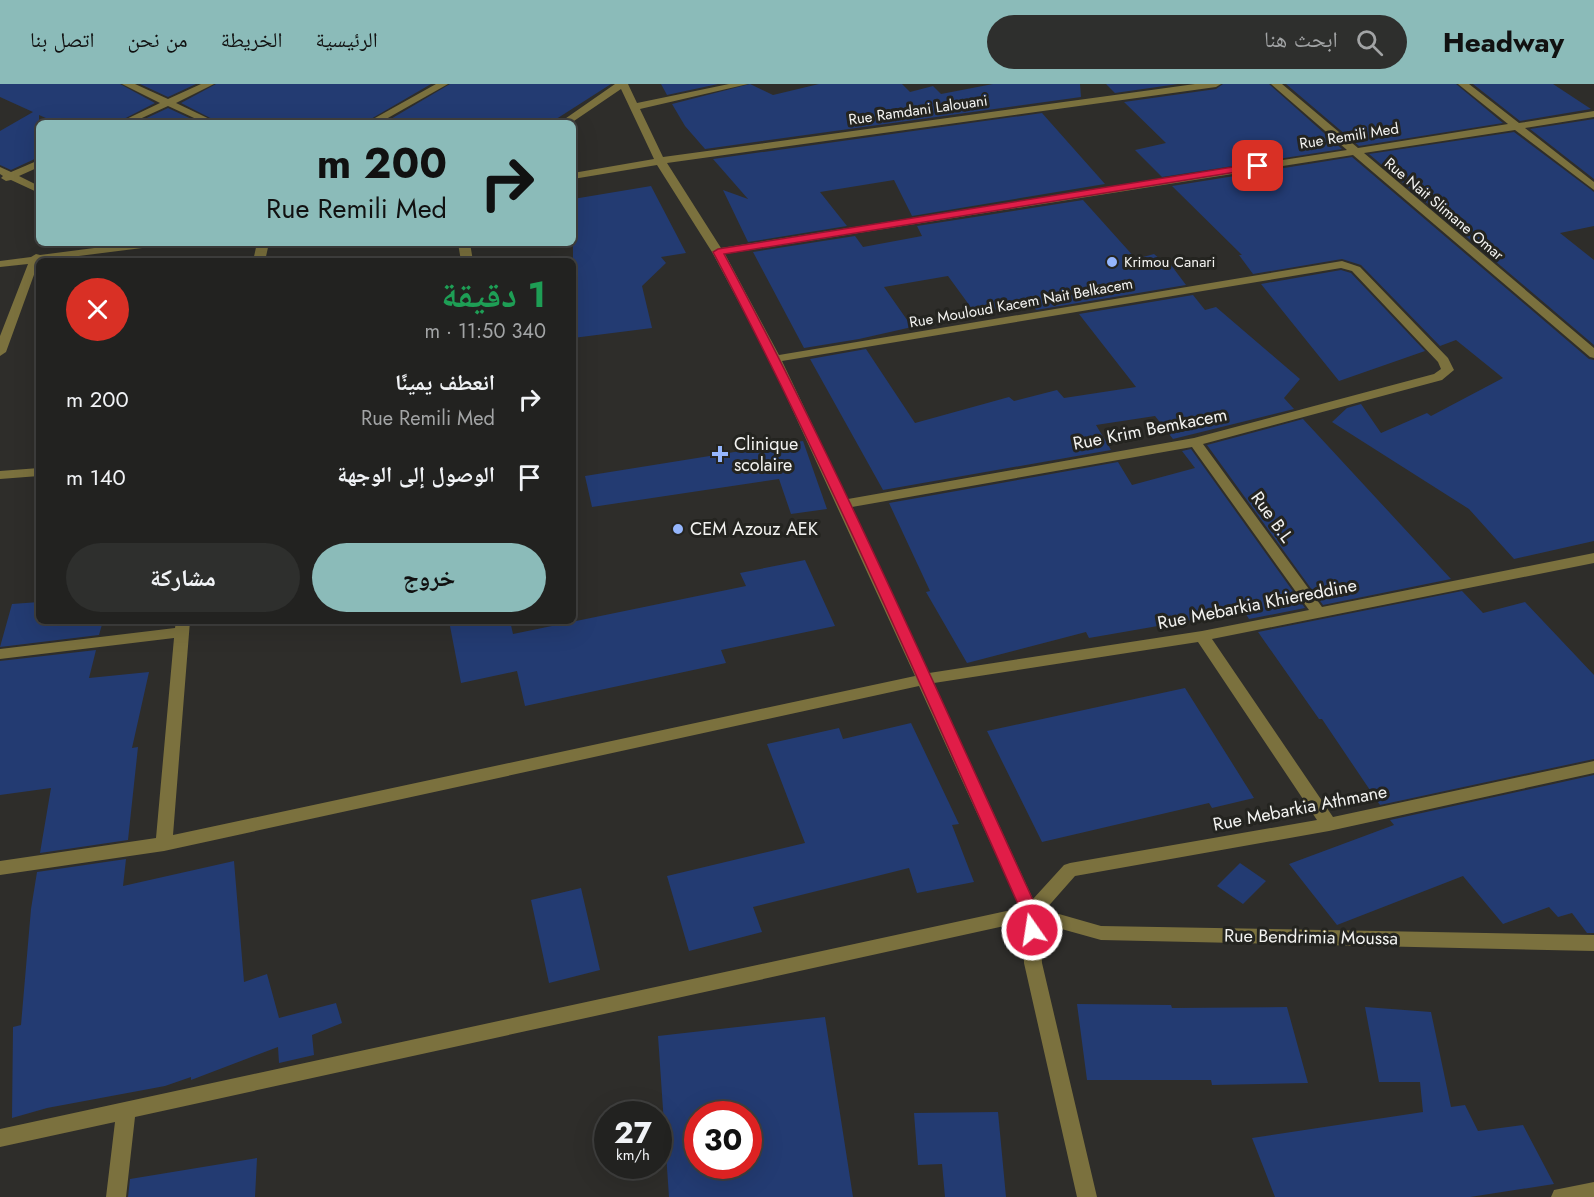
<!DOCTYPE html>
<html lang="ar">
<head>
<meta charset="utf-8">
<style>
  :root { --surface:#222220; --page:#2e2f2d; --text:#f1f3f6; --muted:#a2a4a5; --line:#3f3f3e; --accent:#8bbbb9 }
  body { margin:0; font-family:Jost,"Noto Naskh Arabic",sans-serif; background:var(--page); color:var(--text); direction:rtl; height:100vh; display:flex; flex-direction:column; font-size:22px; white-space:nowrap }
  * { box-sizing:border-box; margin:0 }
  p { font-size:20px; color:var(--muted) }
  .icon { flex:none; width:33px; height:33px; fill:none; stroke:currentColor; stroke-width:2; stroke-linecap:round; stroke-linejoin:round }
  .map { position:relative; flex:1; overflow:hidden; direction:ltr }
  .sheet { position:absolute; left:36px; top:174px; width:540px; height:366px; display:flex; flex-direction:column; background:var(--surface); border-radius:9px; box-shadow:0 6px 24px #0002,0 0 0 2px var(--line); direction:rtl }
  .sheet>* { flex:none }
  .hud { position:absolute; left:36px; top:36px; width:540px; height:126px; border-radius:9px; box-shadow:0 6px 24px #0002,0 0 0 2px var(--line); direction:rtl; background:#8bbbb9; color:#111; overflow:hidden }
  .speed { position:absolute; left:594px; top:1017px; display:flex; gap:12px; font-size:30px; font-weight:700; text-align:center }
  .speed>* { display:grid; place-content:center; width:78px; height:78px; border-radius:50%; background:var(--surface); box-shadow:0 6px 24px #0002,0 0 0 2px var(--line); line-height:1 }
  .speed small { font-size:15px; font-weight:400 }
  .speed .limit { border:9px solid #d22; background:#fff; color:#111 }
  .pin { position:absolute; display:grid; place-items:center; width:51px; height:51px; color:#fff; margin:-26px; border-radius:12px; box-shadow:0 3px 9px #0006 }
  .me { position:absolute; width:66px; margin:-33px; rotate:347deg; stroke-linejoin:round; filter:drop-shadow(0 0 4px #0008) }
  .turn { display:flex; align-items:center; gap:21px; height:126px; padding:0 30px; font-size:27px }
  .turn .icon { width:78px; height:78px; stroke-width:2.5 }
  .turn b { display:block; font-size:42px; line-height:51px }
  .round { display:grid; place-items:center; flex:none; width:63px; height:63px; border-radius:32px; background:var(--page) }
  .overview { display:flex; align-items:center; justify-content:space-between; height:102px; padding:0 30px }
  h1 { font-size:36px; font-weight:700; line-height:45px; color:#1e9e55 }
  .button { display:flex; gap:12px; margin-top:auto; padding:12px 30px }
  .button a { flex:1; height:69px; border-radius:36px; background:var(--accent); color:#111; font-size:24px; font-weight:700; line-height:69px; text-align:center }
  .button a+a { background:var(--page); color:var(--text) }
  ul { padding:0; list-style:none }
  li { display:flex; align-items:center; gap:18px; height:78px; padding:0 30px }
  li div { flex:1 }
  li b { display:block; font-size:22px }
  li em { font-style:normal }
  header { display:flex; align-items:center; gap:36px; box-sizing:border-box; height:84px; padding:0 30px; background:var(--accent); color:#111 }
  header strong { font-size:28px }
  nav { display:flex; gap:33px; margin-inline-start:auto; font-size:21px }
  .search { width:420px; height:54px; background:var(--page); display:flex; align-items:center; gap:15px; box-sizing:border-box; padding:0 21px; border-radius:33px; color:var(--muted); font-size:22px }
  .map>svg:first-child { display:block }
  .building { fill:#233b72; fill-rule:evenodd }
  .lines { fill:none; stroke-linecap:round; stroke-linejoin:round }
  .minor { fill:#7b713e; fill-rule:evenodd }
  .route { fill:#e11d48; stroke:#92132f; stroke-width:1.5 }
  .poi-dot { fill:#95b6fd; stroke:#242420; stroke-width:2 }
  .labels { text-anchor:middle; stroke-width:6; stroke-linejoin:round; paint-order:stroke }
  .far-street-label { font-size:15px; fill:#f3f3f1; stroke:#242420 }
  .far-poi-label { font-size:15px; fill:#f3f3f1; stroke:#242420; text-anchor:start }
  .street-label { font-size:18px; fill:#f3f3f1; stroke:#242420 }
  .poi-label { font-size:18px; fill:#f3f3f1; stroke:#242420; text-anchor:start }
</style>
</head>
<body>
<header>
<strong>Headway</strong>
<div class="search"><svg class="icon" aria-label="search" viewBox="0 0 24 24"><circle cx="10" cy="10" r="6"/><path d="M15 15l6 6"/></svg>ابحث هنا</div>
<nav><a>الرئيسية</a><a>الخريطة</a><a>من نحن</a><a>اتصل بنا</a></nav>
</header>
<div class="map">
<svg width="1594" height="1113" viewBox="0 0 1594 1113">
  <rect width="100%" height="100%" fill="#2e2d2a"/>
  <!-- building -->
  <path class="building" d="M0,0h120l35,19 -39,20h-59l-18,-8v42l-28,13 -11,-5v-34l33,-19 -33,-15z
    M140,0h56l-28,13z
    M216,0h215l-67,39h-144l-39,-20z
    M450,0h161l-61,39h-166z
    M661,0h57l-51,11z
    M750,0l23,11 46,-11h83l8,8 23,-6 8,8 52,-10h87l1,13 -376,52 -20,-23 -13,-22z
    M1106,0h72l-63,9z
    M1223,0h46l73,65 -180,28 -27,-27 31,-7 -42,-41 92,-13z
    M1286,0h170l47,39 -144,23z
    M1473,0h80l38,25 -71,12z
    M168,24l32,15h-64z
    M1042,29l63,71 -193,32 -18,-36 -74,12 27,34 -99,16 -25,-52 25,9 -35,-40z
    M1594,35v60l-64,-50z
    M1514,48l80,60v34l-34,7 34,27v85l-225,-191z
    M1352,73l237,202 5,1v181l-80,18 -45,-50 -137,-87 15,-14 14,-4 20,29 46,-20 4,3 72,-38 -47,-38 -16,6 -79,-81 -19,-6 -89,15 -14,-19h3l-70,-69z
    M651,102l35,67 -25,4 5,6 -24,23 10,42 -79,10v-139z
    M1083,116l53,59 18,-5 13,11h4l15,20 -150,25 -4,-7 -57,10 -27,-37 -64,11 28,40 -53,12 -55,9 -51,-96 102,-16 8,11 59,-11 -5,-10z
    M1341,186l10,3 74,78 -86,30 -78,-97z
    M1193,211l12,15 11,-3 84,72 -16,19 10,11 -121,30 -18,-23 -59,9 15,25 -228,40 -73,-131 56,-10 49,74 94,-26 5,4 43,-11 7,8 72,-11 -57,-73z
    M1303,335l148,160 -128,26 -116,-160z
    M803,357l24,68 -36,5 -12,-35 -187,28 -7,-31z
    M1191,365l114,159 -56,11 -5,-8 -155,27 -3,-6 -119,31 -41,-71 4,-1 -41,-88 229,-41 14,23 63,-17 -13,-17z
    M805,476l30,66 -114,24 5,13 -201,43 -8,-35 -56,12 -12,-62h61l3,13 233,-48 -6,-13z
    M1462,507l21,22 42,-11 69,73v84l-214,46 -58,-86h-3l-61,-87z
    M39,518v19h64l-4,14 -99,12 12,-43z
    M96,566l-7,28 60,-6 -17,76 6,-1 -10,93 -88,13 11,-65 -51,7v-134z
    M1185,604l69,110 -42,10 -3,-5 -167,39 -55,-111z
    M911,639l48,101 -7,1 22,57 -57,11 -8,-25 -156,39 9,25 -73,19 -22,-75 138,-33 -38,-99 72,-16 4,11z
    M1594,691v158h-7l-15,-20 -14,4 -9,-10 -46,17 -40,-48 -126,49 -48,-61 105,-39 -4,-5z
    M126,775l-3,27 111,-25 10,121 23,-8 12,44 57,-15 6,20 -30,12 2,20 -35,8 -1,-16 -87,33v-3l-26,9 -118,22 -35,10 1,-91 8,-2 10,-116 6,-37z
    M1240,779l26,18 -23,23 -26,-18z
    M581,804l19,82 -51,13 -18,-83z
    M1077,920l94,1 1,3 115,-1 21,76 -96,2 -1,-5h-124z
    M1365,923l66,5 20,95 14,-2 13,26 45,-6 31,59 -84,13h-195l-23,-59 171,-26 -3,-30h-41z
    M825,933l28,180h-184l-11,-161zM698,1030h50v52h-50z
    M998,1028l8,85h-61l-3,-33 -24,1 -4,-52z
    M257,1074l-2,39h-127l2,-18z"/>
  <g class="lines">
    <!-- minor -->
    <path class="minor" d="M122,0h13l33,15 33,-15h13l-38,19 42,20h-13l-37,-17 -37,17h-13l42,-20z
      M436,0h12l-69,39h-13z
      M615,0h13l9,19 92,-19h19l-108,25 23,48 532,-73h26l-5,3 -549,76 54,85 626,-98 -76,-66h11l76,64 150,-24 -50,-40h11l50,39 75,-12v6l-69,11 69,54v8l-79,-60 -151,23 230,195v10l-4,-1 -237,-202 -628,99 54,101 563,-94 18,6 88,91 6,12 -12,10 -239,64 119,163 272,-54v10l-382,76 121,178 261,-56v12l-265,58 -254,45 -30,34 56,16 493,9v16l-493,-11 -61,-17 2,40 55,234h-20l-53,-234 -1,-41 -888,195 -9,80h-20l9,-75 -115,25v-18l1020,-221 -101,-222 -755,165 -164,24v-14l156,-23 18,-200 -174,21v-10l175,-21 1,-7h14l-17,214 742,-159 -146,-317 -57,-107 -55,-87 -84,14v-6l81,-14 -33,-70 -50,34h-12zM1341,184l11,3 86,91 3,7 -7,5 -240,64 -346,61 -66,-138zM1192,363l117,163 -107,21 -273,42 -77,-166zM1198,558l119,178 -247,43 -6,2 -31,34 -99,-216z
      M39,76v7l-20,9 20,10v7l-28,-13 -5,1 -5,-3 2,-2 -3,-2v-7l11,5z
      M133,159h31l-6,3 -119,15 -33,91 -6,4v-20l28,-72 -28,3v-6l31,-4 5,-3 4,1z
      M257,159h12l-4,18h-12z
      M458,159h12l3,18h-12z
      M39,384v8l-39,3v-8z
      M1594,1098v15h-43l3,-7z"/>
  </g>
  <!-- route -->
  <path class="route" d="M1258,79l5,3 -2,2 -537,86c116,214 213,438 315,659l1,17 -3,5 -5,2 -6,-2 -4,-22c-99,-222 -195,-446 -309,-661l5,-3z"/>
  <!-- markers -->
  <g class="poi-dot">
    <circle cx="1112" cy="178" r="6"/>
    <path d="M717 361h6v6h6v6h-6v6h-6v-6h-6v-6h6z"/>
    <circle cx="678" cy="445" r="6"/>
  </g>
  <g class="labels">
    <!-- far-street labels -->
    <g class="far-street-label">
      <text transform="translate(918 26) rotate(-8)" y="5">Rue Ramdani Lalouani</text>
      <text transform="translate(1349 52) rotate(-9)" y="5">Rue Remili Med</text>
      <text transform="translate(1444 125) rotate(40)" y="5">Rue Nait Slimane Omar</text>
      <text transform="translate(1021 219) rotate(-10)" y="5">Rue Mouloud Kacem Nait Belkacem</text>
    </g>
    <!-- far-poi labels -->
    <g class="far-poi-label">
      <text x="1124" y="183">Krimou Canari</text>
    </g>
    <!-- street labels -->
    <g class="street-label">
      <text transform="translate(1150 345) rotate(-11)" y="6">Rue Krim Bemkacem</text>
      <text transform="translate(1272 433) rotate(54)" y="6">Rue B.L</text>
      <text transform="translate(1257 520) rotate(-11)" y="6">Rue Mebarkia Khiereddine</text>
      <text transform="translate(1300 724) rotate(-11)" y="6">Rue Mebarkia Athmane</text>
      <text transform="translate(1311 853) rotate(1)" y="6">Rue Bendrimia Moussa</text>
    </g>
    <!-- poi labels -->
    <g class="poi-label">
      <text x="734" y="366">Clinique<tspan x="734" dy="21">scolaire</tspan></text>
      <text x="690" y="451">CEM Azouz AEK</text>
    </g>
  </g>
</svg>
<div class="speed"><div>27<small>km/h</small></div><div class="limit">30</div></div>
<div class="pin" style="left:1258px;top:82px;background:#d93025"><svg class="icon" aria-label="arrive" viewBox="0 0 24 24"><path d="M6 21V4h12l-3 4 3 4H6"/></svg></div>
<svg class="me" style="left:1032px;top:846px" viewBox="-20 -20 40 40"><circle r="17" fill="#e11d48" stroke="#fff" stroke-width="3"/><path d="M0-11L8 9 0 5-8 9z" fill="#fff"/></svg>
<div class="hud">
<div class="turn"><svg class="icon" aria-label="right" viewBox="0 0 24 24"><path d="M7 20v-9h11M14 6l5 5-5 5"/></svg><div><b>200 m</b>Rue Remili Med</div></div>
</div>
<section class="sheet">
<div class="overview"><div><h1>1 دقيقة</h1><p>340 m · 11:50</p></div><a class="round" style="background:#d93025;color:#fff"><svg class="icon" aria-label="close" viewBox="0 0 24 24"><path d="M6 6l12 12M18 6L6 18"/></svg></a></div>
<ul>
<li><svg class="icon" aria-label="right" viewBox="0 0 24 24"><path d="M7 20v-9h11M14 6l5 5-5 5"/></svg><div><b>انعطف يمينًا</b><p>Rue Remili Med</p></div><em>200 m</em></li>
<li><svg class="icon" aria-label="arrive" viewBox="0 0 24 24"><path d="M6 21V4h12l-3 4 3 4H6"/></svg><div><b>الوصول إلى الوجهة</b></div><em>140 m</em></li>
</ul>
<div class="button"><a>خروج</a><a>مشاركة</a></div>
</section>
</div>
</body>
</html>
